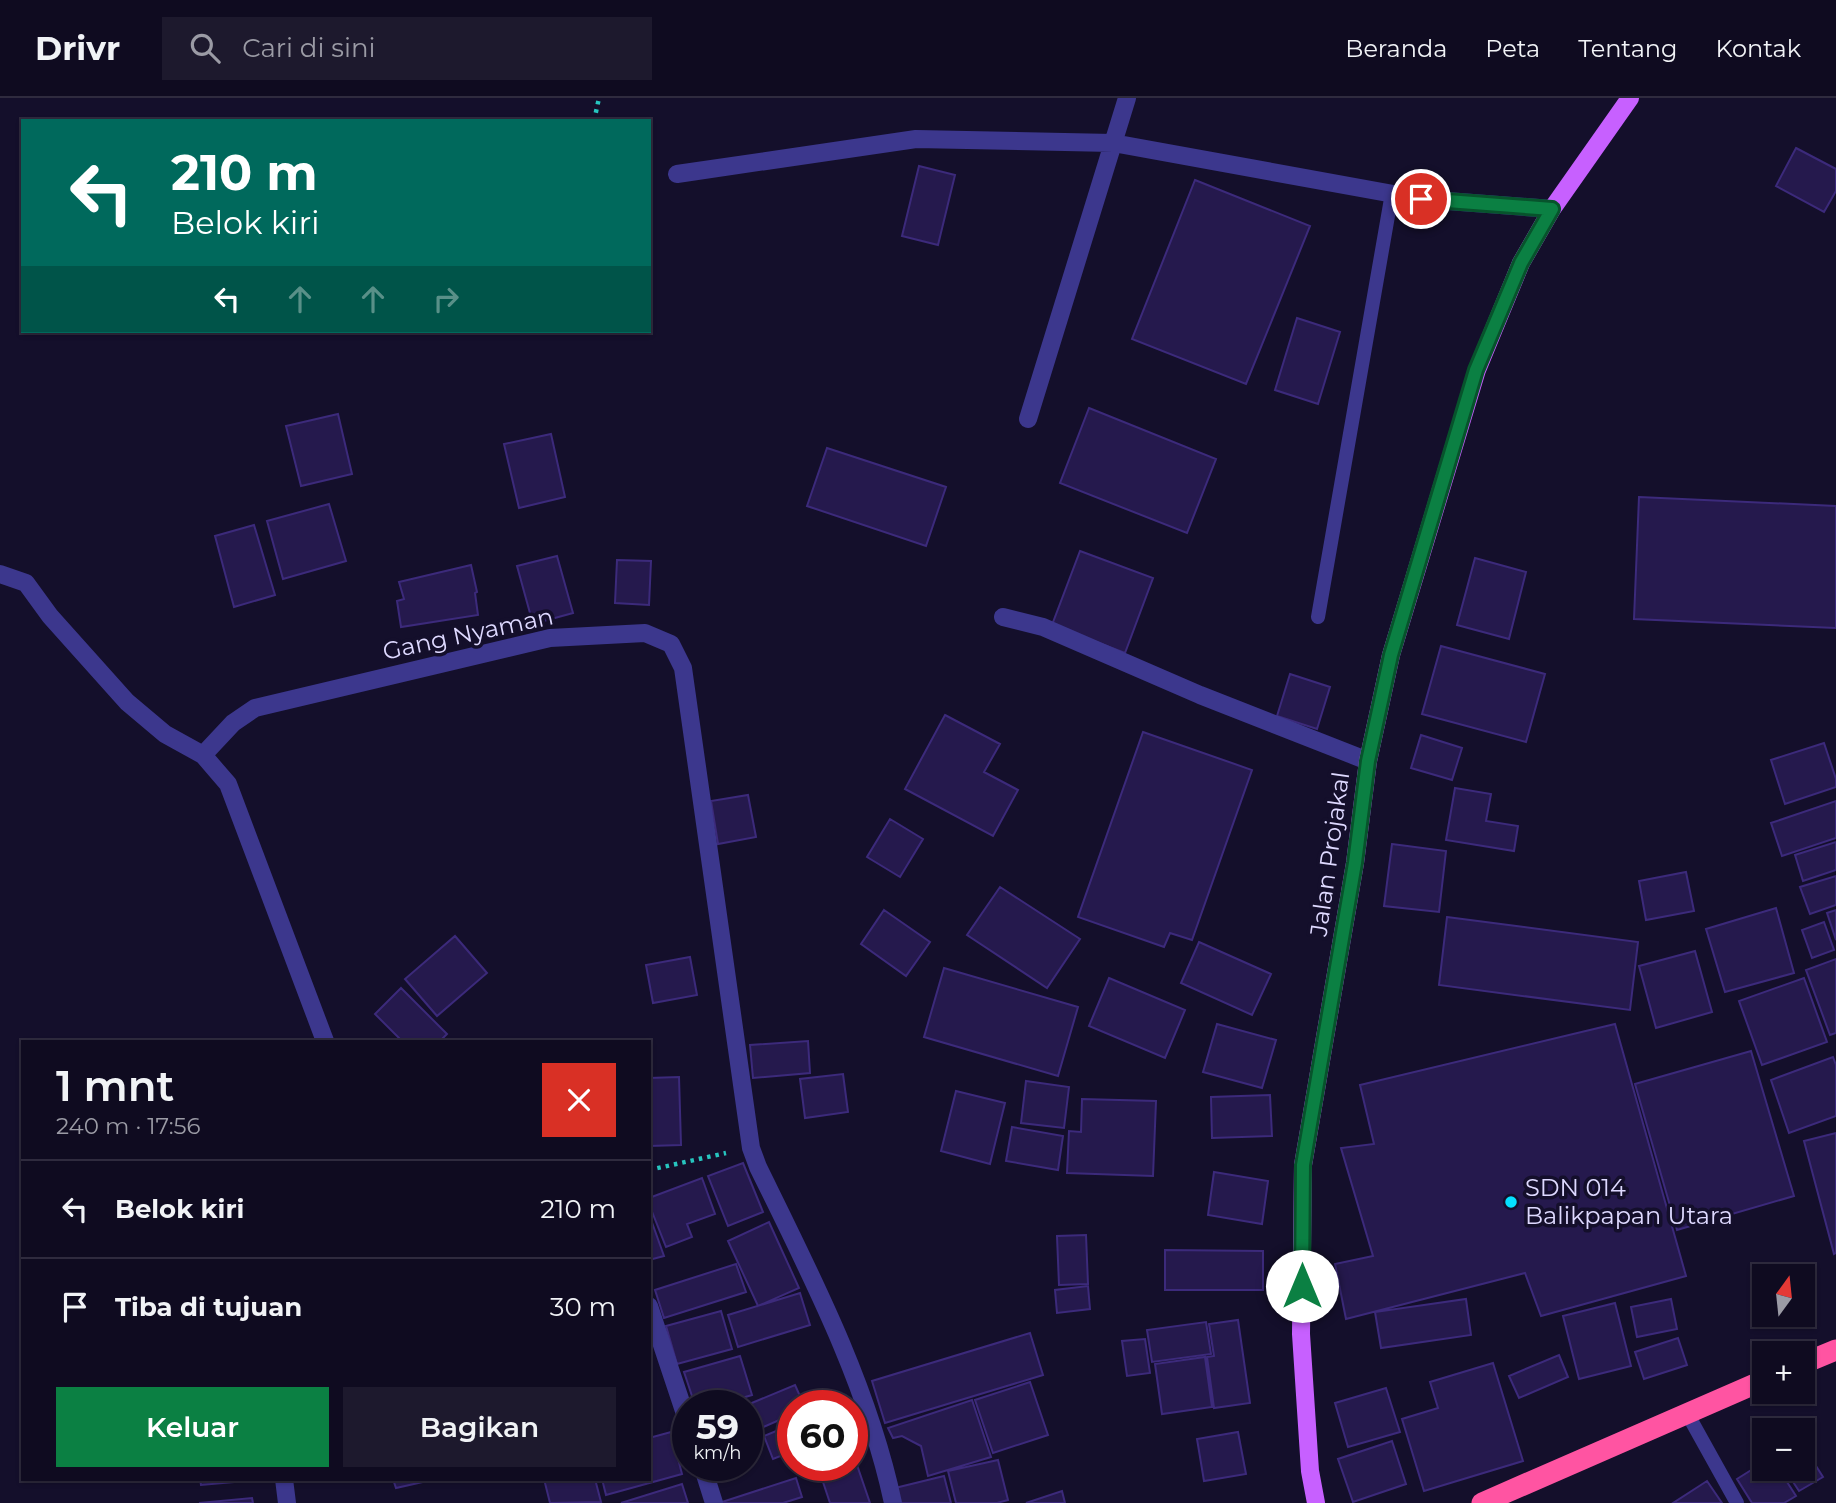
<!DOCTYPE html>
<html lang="id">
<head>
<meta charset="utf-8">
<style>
  :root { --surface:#0f0b20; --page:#1d192d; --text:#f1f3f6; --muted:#9b9ba5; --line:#2f2b3e; --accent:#0b8043 }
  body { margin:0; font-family:Montserrat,sans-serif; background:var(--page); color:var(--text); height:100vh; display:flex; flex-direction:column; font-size:26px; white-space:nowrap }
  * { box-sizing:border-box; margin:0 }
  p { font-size:23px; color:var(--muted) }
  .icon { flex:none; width:38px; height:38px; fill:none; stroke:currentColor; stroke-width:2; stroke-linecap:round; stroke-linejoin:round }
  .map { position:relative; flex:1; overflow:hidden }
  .details { position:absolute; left:21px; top:942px; width:630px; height:441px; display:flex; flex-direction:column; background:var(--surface); border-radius:0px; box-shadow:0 2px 5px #0004,0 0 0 2px var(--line) }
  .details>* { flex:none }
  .hud { position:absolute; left:21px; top:21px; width:630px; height:214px; border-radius:0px; box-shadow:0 2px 5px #0004,0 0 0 2px var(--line); background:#00695c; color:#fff; overflow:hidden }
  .needle { width:46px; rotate:15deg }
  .fabs { position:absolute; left:1752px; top:1166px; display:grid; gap:14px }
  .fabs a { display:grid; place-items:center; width:63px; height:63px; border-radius:0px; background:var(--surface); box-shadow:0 2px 5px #0004,0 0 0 2px var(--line); font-size:35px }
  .speed { position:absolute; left:672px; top:1292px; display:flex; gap:14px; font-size:35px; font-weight:700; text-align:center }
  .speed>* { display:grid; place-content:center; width:91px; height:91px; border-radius:50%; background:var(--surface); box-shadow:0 2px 5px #0004,0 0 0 2px var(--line); line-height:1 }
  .speed small { font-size:18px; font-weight:400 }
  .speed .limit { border:10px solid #d22; background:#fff; color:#111 }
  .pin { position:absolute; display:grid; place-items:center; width:60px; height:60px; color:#fff; margin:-30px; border:4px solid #fff; border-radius:50%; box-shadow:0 2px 7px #0007 }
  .me { position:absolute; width:77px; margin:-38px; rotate:0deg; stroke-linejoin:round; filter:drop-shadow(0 0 5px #0008) }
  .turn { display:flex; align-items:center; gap:24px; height:147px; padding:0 35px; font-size:32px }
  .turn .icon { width:91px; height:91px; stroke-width:2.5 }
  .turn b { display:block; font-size:49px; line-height:60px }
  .lanes { display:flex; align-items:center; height:66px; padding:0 35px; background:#0003; justify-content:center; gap:35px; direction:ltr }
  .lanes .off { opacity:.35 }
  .round { display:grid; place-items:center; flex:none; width:74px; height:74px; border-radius:0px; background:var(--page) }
  .overview { display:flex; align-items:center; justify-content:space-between; height:119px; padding:0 35px }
  h1 { font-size:42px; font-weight:600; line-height:52px }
  .action { display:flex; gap:14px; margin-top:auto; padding:14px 35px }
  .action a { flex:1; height:80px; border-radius:0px; background:var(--accent); color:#fff; font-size:28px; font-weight:600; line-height:80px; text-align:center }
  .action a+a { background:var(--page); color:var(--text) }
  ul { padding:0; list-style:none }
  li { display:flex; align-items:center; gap:21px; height:98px; padding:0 35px; border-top:2px solid var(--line) }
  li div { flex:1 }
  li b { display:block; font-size:26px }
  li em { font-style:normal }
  header { display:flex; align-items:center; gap:42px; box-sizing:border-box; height:98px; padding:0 35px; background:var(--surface); border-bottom:2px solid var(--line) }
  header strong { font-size:33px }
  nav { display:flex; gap:38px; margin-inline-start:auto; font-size:24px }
  .search { width:490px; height:63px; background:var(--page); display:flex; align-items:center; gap:18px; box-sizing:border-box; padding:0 24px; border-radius:0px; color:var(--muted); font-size:26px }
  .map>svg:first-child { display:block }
  .building { fill:#25194d; stroke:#3c2a7b; stroke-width:2 }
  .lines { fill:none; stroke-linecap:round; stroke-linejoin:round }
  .path { stroke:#27c5bf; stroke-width:4.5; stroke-dasharray:3.5 5; stroke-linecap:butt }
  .lane { stroke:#3c378d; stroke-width:14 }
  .street { stroke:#3c378d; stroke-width:18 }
  .primary { stroke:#c760ff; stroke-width:18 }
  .highway { stroke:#ff54a2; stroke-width:21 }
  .route-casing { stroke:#07532c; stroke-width:18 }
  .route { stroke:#0b8043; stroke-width:12 }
  .poi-dot { fill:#05e0ff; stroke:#140f2b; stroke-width:2.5 }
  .labels { text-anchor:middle; stroke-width:7; stroke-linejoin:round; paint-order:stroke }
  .street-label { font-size:24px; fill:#ded9ff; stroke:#140f2b }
  .poi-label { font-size:24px; fill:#ded9ff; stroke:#140f2b; text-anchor:start }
</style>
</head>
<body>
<header>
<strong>Drivr</strong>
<div class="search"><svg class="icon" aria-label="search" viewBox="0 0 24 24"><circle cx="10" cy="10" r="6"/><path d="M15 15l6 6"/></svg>Cari di sini</div>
<nav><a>Beranda</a><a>Peta</a><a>Tentang</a><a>Kontak</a></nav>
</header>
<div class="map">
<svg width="1836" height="1405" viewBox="0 0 1836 1405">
  <rect width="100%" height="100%" fill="#140f2b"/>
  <!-- building -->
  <path class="building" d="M1796,50l40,21v22l-12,21 -48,-26z
    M919,68l36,9 -17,70 -36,-9z
    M1195,82l115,46 -64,158 -114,-45z
    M1297,220l43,14 -22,72 -43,-14z
    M1089,310l127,51 -29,74 -127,-50z
    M338,316l14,60 -51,12 -15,-60z
    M551,336l14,63 -46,11 -15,-64z
    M827,350l119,39 -20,59 -119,-40z
    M1639,399l197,9v122l-202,-9z
    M329,406l17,57 -63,18 -16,-58z
    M254,427l21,70 -41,12 -19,-71z
    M1080,453l73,27 -28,75 -73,-28z
    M557,458l16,57 -40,11 -16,-58z
    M1475,460l51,14 -17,67 -52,-14z
    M617,462l34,1 -2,44 -34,-2z
    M471,467l6,27 -2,1 3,22 -77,12 -4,-26 7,-2 -5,-17z
    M1441,548l104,28 -19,68 -104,-28z
    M1290,576l40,13 -13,42 -40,-13z
    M945,617l55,29 -16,28 34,18 -25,46 -88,-47z
    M1143,634l109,38 -60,170 -22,-7 -6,14 -86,-30z
    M1421,637l41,13 -10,32 -41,-12z
    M1824,645l12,36v8l-51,17 -14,-44z
    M1455,690l36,6 -5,27 32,5 -4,25 -68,-11z
    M748,697l8,42 -38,7 -7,-43z
    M1836,703v37l-54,18 -11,-33z
    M890,721l33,20 -23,38 -33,-20z
    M1836,744v28l-33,11 -8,-26z
    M1392,746l54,7 -7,61 -55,-6z
    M1686,774l8,39 -48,9 -7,-39z
    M1836,778v29l-26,9 -10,-27z
    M1000,789l80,52 -33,49 -80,-53z
    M1776,810l18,65 -69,19 -19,-63z
    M884,812l46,32 -24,34 -45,-32z
    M1836,812v30l-9,-27z
    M1447,819l191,25 -8,68 -191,-25z
    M1824,824l10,28 -22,8 -10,-28z
    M455,838l32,37 -50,43 -32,-37z
    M1199,844l72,32 -19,41 -71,-32z
    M1695,853l17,61 -56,16 -17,-62z
    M690,859l7,38 -44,8 -7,-38z
    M1836,861v74l-6,2 -24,-65z
    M944,870l134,39 -20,69 -134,-39z
    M1109,880l76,32 -20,48 -76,-32z
    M1804,880l23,64 -65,23 -23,-64z
    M401,890l46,46 -7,7h-38l-27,-27z
    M1217,926l59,16 -14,48 -59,-16z
    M1615,926l71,252 -145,40 -16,-43 -179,46 -11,-55 38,-8 -32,-108 33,-4 -14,-59z
    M808,943l2,32 -57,5 -3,-33z
    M1751,953l43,145 -117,34 -42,-146z
    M1833,959l3,8v51l-47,17 -18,-53z
    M843,976l5,38 -43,6 -5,-39z
    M679,979l2,68 -32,1v-68z
    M1026,983l43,6 -5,41 -43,-5z
    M956,993l49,12 -15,61 -49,-13z
    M1270,997l2,41 -60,2 -1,-41z
    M1082,1001l74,2 -3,75 -86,-3 2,-42 12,1z
    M1012,1029l51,9 -5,34 -52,-9z
    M1836,1035v120l-2,1 -30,-113z
    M743,1065l20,49 -35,14 -20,-50z
    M1214,1074l54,9 -6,43 -54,-9z
    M702,1080l13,36 -28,10 5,13 -26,10 -17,-43v-6z
    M649,1116l15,42 -15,4z
    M769,1124l30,66 -41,18 -30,-65z
    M1086,1137l2,49 -29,1 -2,-49z
    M1165,1152l98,1v39h-98z
    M736,1166l10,28 -82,26 -9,-28z
    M1088,1188l2,23 -33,4 -2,-23z
    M800,1195l10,32 -72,22 -10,-32z
    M1466,1201l5,36 -90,13 -6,-36z
    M1671,1201l6,30 -40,8 -6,-30z
    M1615,1205l16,63 -52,13 -16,-63z
    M721,1213l11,38 -55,15 -11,-38z
    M1238,1222l12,83 -36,5 -7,-51 7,-1 -5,-32z
    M1206,1224l5,32 -59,8 -5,-32z
    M1030,1235l13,42 -158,48 -13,-42z
    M1678,1240l9,27 -43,14 -9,-27z
    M1145,1241l5,34 -23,3 -5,-35z
    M1559,1257l9,22 -49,21 -10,-22z
    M740,1258l12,39 -34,10h-23l-11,-33z
    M1205,1259l7,50 -50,7 -7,-50z
    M1493,1265l30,98 -99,30 -22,-72 36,-11 -8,-26z
    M1030,1284l18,53 -55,18 -18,-53z
    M795,1287l9,20h-11v9l-43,19 -3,-5v-23z
    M1386,1290l14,44 -52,15 -13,-44z
    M972,1302l19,57 -63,19 -7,-30 -19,-10 -9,2 -5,-10z
    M793,1326v27l-20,8 -9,-23z
    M671,1334l11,42 -76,21 -4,-16h47v-41z
    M1238,1334l8,42 -42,7 -7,-42z
    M1392,1343l14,43 -53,18 -15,-43z
    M1802,1346l21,33 -24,14 -15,-23h18z
    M998,1362l10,40 -11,3h-41l-8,-32z
    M1764,1364v6h14l18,28 -12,7h-32l-15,-24z
    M857,1367l13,38h-40l-9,-27z
    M944,1378l7,27h-52l-4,-15z
    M796,1380l6,19 -19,6h-64z
    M200,1381h45v2l-44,4z
    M393,1381h43l-40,9z
    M544,1381h51l6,23 -51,1z
    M1707,1383l15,22h-49z
    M682,1386l6,19h-67z
    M1062,1393l3,12h-39z
    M252,1400l1,5h-54z"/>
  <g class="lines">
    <!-- path -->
    <path class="path" d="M594,23l5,-23
      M649,1072l77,-17"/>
    <!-- lane -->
    <path class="lane" d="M1318,519l74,-424
      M1687,1315l50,90"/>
    <!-- street -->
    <path class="street" d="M677,76l239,-35 197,4 308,56 131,10
      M1028,321l99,-321
      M0,476l26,9 24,33 77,86 38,32 38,21
      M1003,519l40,10 157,68 168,66
      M325,943l-97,-257 -25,-29 30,-32 22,-15 295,-70 95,-5 26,11 12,24 68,480 7,19c53,108 110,218 135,336
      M649,1208l39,117
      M702,1367l12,38
      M284,1381l3,24"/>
    <!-- primary -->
    <path class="primary" d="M1316,1405l-6,-32 -9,-137 2,-169 52,-302 13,-102 23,-106 86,-285 44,-107 31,-54 78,-111"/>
    <!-- highway -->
    <path class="highway" d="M1802,1266l34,-14
      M1482,1405l282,-123"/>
  </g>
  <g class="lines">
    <!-- route casing -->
    <g class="route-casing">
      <path id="route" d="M1302,1188l1,-121 52,-302 13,-102 23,-106 85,-285 45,-107 31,-54 -131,-10"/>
    </g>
    <!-- route -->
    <use href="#route" class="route"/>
  </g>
  <!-- markers -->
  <circle class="poi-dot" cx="1511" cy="1104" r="7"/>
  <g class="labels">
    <!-- street labels -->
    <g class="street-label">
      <text transform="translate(468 536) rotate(-12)" y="8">Gang Nyaman</text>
      <text transform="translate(1330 756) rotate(-82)" y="8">Jalan Projakal</text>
    </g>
    <!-- poi labels -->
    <g class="poi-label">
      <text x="1525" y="1098">SDN 014<tspan x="1525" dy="28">Balikpapan Utara</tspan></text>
    </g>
  </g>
</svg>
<div class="fabs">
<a><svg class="needle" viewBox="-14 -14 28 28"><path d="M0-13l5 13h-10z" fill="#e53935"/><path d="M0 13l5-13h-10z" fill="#9b9ba5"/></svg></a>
<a>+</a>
<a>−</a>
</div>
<div class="speed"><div>59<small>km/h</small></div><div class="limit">60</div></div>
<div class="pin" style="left:1421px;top:101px;background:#d93025"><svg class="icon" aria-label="arrive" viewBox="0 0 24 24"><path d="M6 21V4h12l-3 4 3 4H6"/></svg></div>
<svg class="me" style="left:1302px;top:1188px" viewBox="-20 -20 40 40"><circle r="19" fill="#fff"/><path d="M0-13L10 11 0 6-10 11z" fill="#0b8043"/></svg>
<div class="hud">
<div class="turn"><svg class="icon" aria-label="left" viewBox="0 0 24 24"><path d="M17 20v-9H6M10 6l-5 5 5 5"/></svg><div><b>210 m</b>Belok kiri</div></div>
<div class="lanes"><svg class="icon" aria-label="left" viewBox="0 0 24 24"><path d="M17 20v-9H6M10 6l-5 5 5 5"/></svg><svg class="icon off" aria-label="ahead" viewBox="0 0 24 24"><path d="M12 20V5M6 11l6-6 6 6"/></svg><svg class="icon off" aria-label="ahead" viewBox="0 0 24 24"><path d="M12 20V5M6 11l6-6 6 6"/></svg><svg class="icon off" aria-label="right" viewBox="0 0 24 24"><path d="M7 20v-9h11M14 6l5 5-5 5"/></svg></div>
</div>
<section class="details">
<div class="overview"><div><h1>1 mnt</h1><p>240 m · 17:56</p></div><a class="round" style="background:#d93025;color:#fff"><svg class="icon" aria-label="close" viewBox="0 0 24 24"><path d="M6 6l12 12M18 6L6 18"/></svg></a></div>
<ul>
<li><svg class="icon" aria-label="left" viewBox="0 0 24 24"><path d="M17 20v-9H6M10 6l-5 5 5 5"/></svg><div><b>Belok kiri</b></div><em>210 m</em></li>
<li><svg class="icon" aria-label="arrive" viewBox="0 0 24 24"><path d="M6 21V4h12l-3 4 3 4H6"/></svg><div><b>Tiba di tujuan</b></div><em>30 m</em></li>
</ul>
<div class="action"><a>Keluar</a><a>Bagikan</a></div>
</section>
</div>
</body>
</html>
